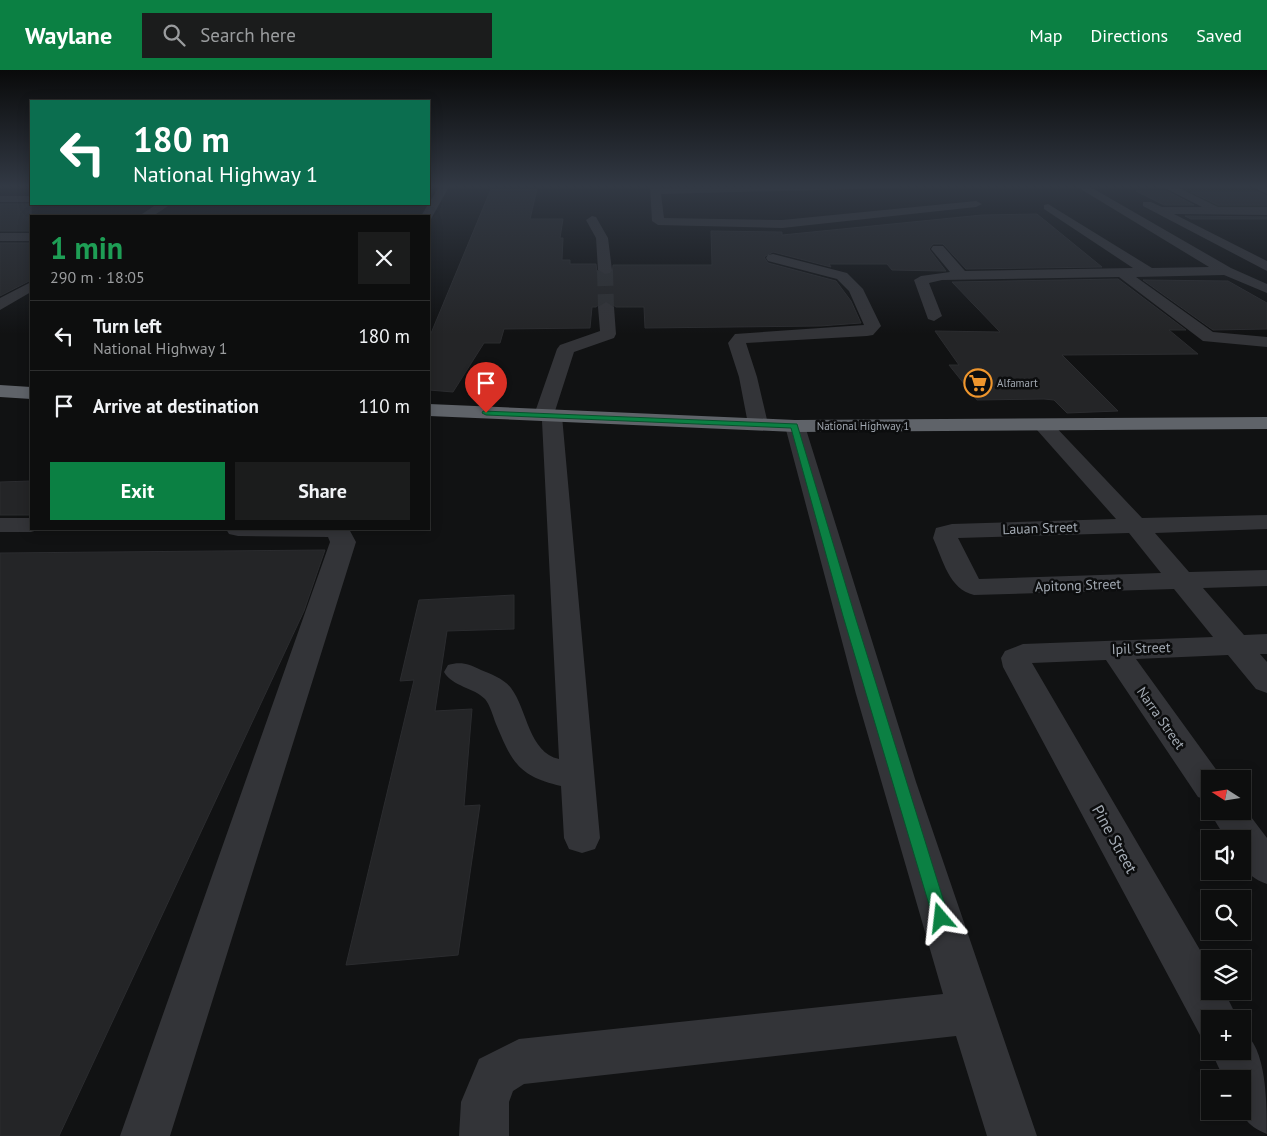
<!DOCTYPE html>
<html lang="en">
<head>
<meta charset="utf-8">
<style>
  :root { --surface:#0d0e0e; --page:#1b1c1c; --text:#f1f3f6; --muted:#9a9c9e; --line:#2d2e2e; --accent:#0b8043 }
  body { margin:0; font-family:"PT Sans",sans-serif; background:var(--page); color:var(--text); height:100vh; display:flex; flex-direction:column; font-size:19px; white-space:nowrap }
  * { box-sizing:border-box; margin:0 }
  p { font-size:16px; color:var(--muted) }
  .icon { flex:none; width:28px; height:28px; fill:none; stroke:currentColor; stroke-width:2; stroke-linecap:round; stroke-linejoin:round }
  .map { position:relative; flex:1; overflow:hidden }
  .panel { position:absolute; left:30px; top:145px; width:400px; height:315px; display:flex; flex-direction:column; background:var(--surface); border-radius:0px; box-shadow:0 2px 12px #0003,0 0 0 1px var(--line) }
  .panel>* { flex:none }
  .hud { position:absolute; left:30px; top:30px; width:400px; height:105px; border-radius:0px; box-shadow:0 2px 12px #0003,0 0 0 1px var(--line); background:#0b6e4f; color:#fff; overflow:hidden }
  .needle { width:32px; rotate:282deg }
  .tools { position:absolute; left:1201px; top:700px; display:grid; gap:10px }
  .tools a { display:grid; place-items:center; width:50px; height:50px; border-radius:0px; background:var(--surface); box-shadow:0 2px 12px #0003,0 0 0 1px var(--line); font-size:25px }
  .pin { position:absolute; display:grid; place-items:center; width:42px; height:42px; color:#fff; margin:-51px -21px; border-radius:50% 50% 50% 0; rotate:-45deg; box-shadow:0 0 5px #0007 }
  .pin .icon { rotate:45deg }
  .me { position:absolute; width:55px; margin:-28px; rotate:343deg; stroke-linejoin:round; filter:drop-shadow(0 0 4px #0008) }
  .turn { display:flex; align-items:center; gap:18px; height:105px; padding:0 20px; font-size:22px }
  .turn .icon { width:65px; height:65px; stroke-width:2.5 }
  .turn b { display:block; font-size:35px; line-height:42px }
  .round { display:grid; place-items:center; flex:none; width:52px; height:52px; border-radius:0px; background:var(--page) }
  .head { display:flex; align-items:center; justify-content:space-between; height:85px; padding:0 20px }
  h1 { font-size:30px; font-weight:700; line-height:38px; color:#1e9e55 }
  .cta { display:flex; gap:10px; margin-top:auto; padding:10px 20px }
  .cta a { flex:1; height:58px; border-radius:0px; background:var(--accent); color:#fff; font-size:20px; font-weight:700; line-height:58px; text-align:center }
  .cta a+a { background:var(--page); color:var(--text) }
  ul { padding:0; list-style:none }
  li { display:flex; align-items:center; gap:15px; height:70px; padding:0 20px; border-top:1px solid var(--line) }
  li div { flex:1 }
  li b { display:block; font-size:19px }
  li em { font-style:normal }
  header { display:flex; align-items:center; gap:30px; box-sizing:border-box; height:70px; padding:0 25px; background:var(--accent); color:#fff }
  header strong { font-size:24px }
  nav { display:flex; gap:28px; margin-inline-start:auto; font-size:18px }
  .search { width:350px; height:45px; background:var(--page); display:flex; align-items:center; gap:12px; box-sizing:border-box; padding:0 18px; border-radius:0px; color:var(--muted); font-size:19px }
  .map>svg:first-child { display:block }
  .green { fill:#181e18 }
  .building { fill:#242527; stroke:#2b2c2f }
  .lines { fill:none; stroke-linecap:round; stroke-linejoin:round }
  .minor-tunnel { stroke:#2e3033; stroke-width:16; stroke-dasharray:16 8; stroke-linecap:butt }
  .minor { fill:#333438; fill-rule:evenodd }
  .highway { fill:#5f6369; fill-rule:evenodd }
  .route { fill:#0b8043; stroke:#07532c }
  .labels { text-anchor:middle; stroke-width:5; stroke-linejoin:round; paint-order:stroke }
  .far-poi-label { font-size:11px; fill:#a3aab3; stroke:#0c0d0e; text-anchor:start }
  .far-street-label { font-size:11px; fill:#a3aab3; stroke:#0c0d0e }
  .street-label { font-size:14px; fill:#a3aab3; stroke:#0c0d0e }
  .near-street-label { font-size:16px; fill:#a3aab3; stroke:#0c0d0e }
</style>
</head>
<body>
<header>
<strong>Waylane</strong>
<div class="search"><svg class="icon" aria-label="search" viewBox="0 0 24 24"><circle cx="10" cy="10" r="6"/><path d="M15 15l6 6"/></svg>Search here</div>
<nav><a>Map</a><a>Directions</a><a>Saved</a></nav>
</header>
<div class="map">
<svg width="1267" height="1066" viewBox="0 0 1267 1066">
  <rect width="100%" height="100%" fill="#111213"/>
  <!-- green -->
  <path class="green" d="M1165,115h81l21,11v12l-48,1z"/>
  <!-- building -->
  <path class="building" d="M491,119h46l-7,30h33l-3,19h3l-1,22h8v4h26l1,8 8,4 7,-2 1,-9h99l-1,-34 71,1v3l200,-20 55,-1 65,53 -136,2 -23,-25h-10l-4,5 17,22h-4l-50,-1 -5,-6h-58l2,3 -58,-15 -9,5 4,6 68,18 15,20 10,22 -41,3 -175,2 -1,-21h-28l-11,-7 -9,7h-4l-2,21 -86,1 -4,14h-16l-31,49 -24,-2v-52z
    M1136,121h31l27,14h-30z
    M1191,122h68l8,4v9h-49z
    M0,134h31v27h-31z
    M1185,146l82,1v2h-76z
    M0,173h31v37l-31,16z
    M1118,209l68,51h-17l29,24 -136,1 56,56 -51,2 -13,-13 -10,-1 -67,1 -28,-35h10l-24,-34 65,1 -48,-50z
    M1143,210l85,1 39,22v26l-54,1z
    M31,411v34h-31v-33z
    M325,480l-21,61 -245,525h-59v-583z
    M514,525v34l-67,2 -12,80 37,-2 -8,97 16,-1 -22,150 -112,10 68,-285 -14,1 19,-81z"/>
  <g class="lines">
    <!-- minor-tunnel -->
    <path class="minor-tunnel" d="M605,200l1,37"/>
    <!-- minor -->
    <path class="minor" d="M440,115h10l-19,34 -10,-3z
      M650,115h10l1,3 240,-3 -5,3 -235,6 3,24 118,2 194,-19 6,3 -6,3 -194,21 -124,-3 -6,-4z
      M1074,115h13l144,83 36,16v9l-43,-18 -88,2 77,55 54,5v10l-64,-6 -84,-64 -177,3 -13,3 13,33 -8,5 -6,-2 -14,-39 7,-4 29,-4 -19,-23 2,-3h10l22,25 168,-3 -89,-59v-4l4,-1 104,64 57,-1z
      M1159,115h14l45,22h49v8l-93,-1 93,47v10l-124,-65v-4h8l11,5h40z
      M1251,115l16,2v7l-15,-7z
      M0,126h31v6h-31z
      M157,134h14l-18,12h-14z
      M592,146l4,1 12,21 4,32 -2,3 -5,1 -7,-4 -2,-32 -10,-18z
      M0,163h31v8h-31z
      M773,184l74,19 16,16 18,37 -8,9 -6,1 -121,7 11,34 11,47 -3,4 -7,2 -7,-2 -3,-4 -9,-47 -11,-34 7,-9 129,-9 -15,-34 -12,-12 -69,-18 -2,-3 2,-3z
      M31,212v10l-31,18v-12z
      M606,232l8,5 2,27 -2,4 -40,14 -19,59 7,5 38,422 -5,11 -13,4 -13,-4 -5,-11 -3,-52c-43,-10 -49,-24 -65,-62 -3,-8 -6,-19 -11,-25 -12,-12 -32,-12 -41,-27l4,-7c13,-4 21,-1 33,5 10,4 23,9 30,18 16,21 18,65 48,71l-17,-338 -5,-2 -3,-4 23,-66 3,-4 40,-14 -2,-24z
      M795,350l7,2 3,4 111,356 121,354h-50l-31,-100 -432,48 -11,7 -4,11v34h-50l2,-34 18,-43 40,-20 424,-45 -87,-300 -71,-268 3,-4z
      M1044,350l7,2 91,96 125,-3v14l-112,4 34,39 78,-2v16l-64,2 41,47 23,-1v20h-7l7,8v31l-11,-4 -28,-34 -92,4 87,120h-13v22l-12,-4 -92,-137 -74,3 178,304v24h14l14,28h-28v19l-10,-3 -197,-368 -2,-9 4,-7 18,-7 190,-7 -39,-48 -200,6c-25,-6 -31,-35 -41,-57l3,-10 16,-4 164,-5 -79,-89 -3,-4 3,-4zM1129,463l32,40 -182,6 -21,-41z
      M0,448h31v11h10l-10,3h-31z
      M226,459h123l7,13 -186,594h-50l210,-594 -2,-5 -90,-1 -9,-2z
      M1242,735l25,33v46c-25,-9 -25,-21 -25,-45h-16l-17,-28 1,-2v2h32z
      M1242,962c25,13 25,73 25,102 -31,-13 -25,-25 -25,-55h-18l-13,-28h31z"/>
    <!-- highway -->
    <path class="highway" d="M0,315l31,2v12l-31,-2z
      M429,334l366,16 472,-3v12l-472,3 -366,-16z"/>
  </g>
  <!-- sky -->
  <linearGradient id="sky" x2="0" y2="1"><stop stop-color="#090a0a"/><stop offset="0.44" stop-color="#323944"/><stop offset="1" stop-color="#323944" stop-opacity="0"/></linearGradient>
  <rect width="1267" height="264" fill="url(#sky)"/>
  <!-- route -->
  <path class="route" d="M483,341l314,13 58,192 94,302 -2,6 -6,2 -6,-2 -2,-6 -90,-302 -52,-188 -305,-13 -4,-2z"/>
  <!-- icons -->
  <defs>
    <g id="supermarket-ring" transform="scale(1.4375)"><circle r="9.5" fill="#0c0d0e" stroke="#ef962d" stroke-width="1.5"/><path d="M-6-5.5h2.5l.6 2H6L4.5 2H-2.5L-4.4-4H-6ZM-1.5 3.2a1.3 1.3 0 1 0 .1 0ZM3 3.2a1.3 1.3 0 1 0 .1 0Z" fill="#ef962d"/></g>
  </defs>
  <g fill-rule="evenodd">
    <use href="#supermarket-ring" x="978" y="313"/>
  </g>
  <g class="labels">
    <!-- far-poi labels -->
    <g class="far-poi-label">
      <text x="997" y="317">Alfamart</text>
    </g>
    <!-- far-street labels -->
    <g class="far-street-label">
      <text x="863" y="360">National Highway 1</text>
    </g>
    <!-- street labels -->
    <g class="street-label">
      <text transform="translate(1040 458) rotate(-2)" y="5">Lauan Street</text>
      <text transform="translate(1078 515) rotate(-2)" y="5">Apitong Street</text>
      <text transform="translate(1141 578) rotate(-2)" y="5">Ipil Street</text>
      <text transform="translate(1161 648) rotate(55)" y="5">Narra Street</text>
    </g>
    <!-- near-street labels -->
    <g class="near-street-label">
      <text transform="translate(1115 769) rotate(61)" y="6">Pine Street</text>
    </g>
  </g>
</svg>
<div class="tools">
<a><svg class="needle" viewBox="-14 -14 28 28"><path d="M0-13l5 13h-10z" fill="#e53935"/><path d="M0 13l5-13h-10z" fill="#9a9c9e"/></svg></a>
<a><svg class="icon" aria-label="sound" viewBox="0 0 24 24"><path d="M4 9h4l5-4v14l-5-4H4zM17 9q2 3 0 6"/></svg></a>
<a><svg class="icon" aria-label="search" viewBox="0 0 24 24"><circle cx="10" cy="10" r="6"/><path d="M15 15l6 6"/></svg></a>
<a><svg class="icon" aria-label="layers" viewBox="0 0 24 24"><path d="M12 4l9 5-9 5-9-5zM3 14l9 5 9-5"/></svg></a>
<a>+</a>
<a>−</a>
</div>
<div class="pin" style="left:486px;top:343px;background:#d93025"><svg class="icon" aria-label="arrive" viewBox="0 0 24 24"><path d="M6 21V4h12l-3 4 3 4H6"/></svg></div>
<svg class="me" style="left:941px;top:848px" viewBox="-20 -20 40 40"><path d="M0-17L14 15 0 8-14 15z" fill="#0b8043" stroke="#fff" stroke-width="4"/></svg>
<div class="hud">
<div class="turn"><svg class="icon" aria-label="left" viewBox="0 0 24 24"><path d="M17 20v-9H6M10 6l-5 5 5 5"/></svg><div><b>180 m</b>National Highway 1</div></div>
</div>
<section class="panel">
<div class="head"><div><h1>1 min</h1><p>290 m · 18:05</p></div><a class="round"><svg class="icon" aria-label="close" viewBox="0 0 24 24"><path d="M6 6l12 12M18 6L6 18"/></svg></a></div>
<ul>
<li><svg class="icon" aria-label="left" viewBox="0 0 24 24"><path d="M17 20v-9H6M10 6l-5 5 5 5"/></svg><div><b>Turn left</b><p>National Highway 1</p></div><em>180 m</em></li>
<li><svg class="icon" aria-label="arrive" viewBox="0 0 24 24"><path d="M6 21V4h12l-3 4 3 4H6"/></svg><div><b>Arrive at destination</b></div><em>110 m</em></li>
</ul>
<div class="cta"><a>Exit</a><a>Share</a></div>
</section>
</div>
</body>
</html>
